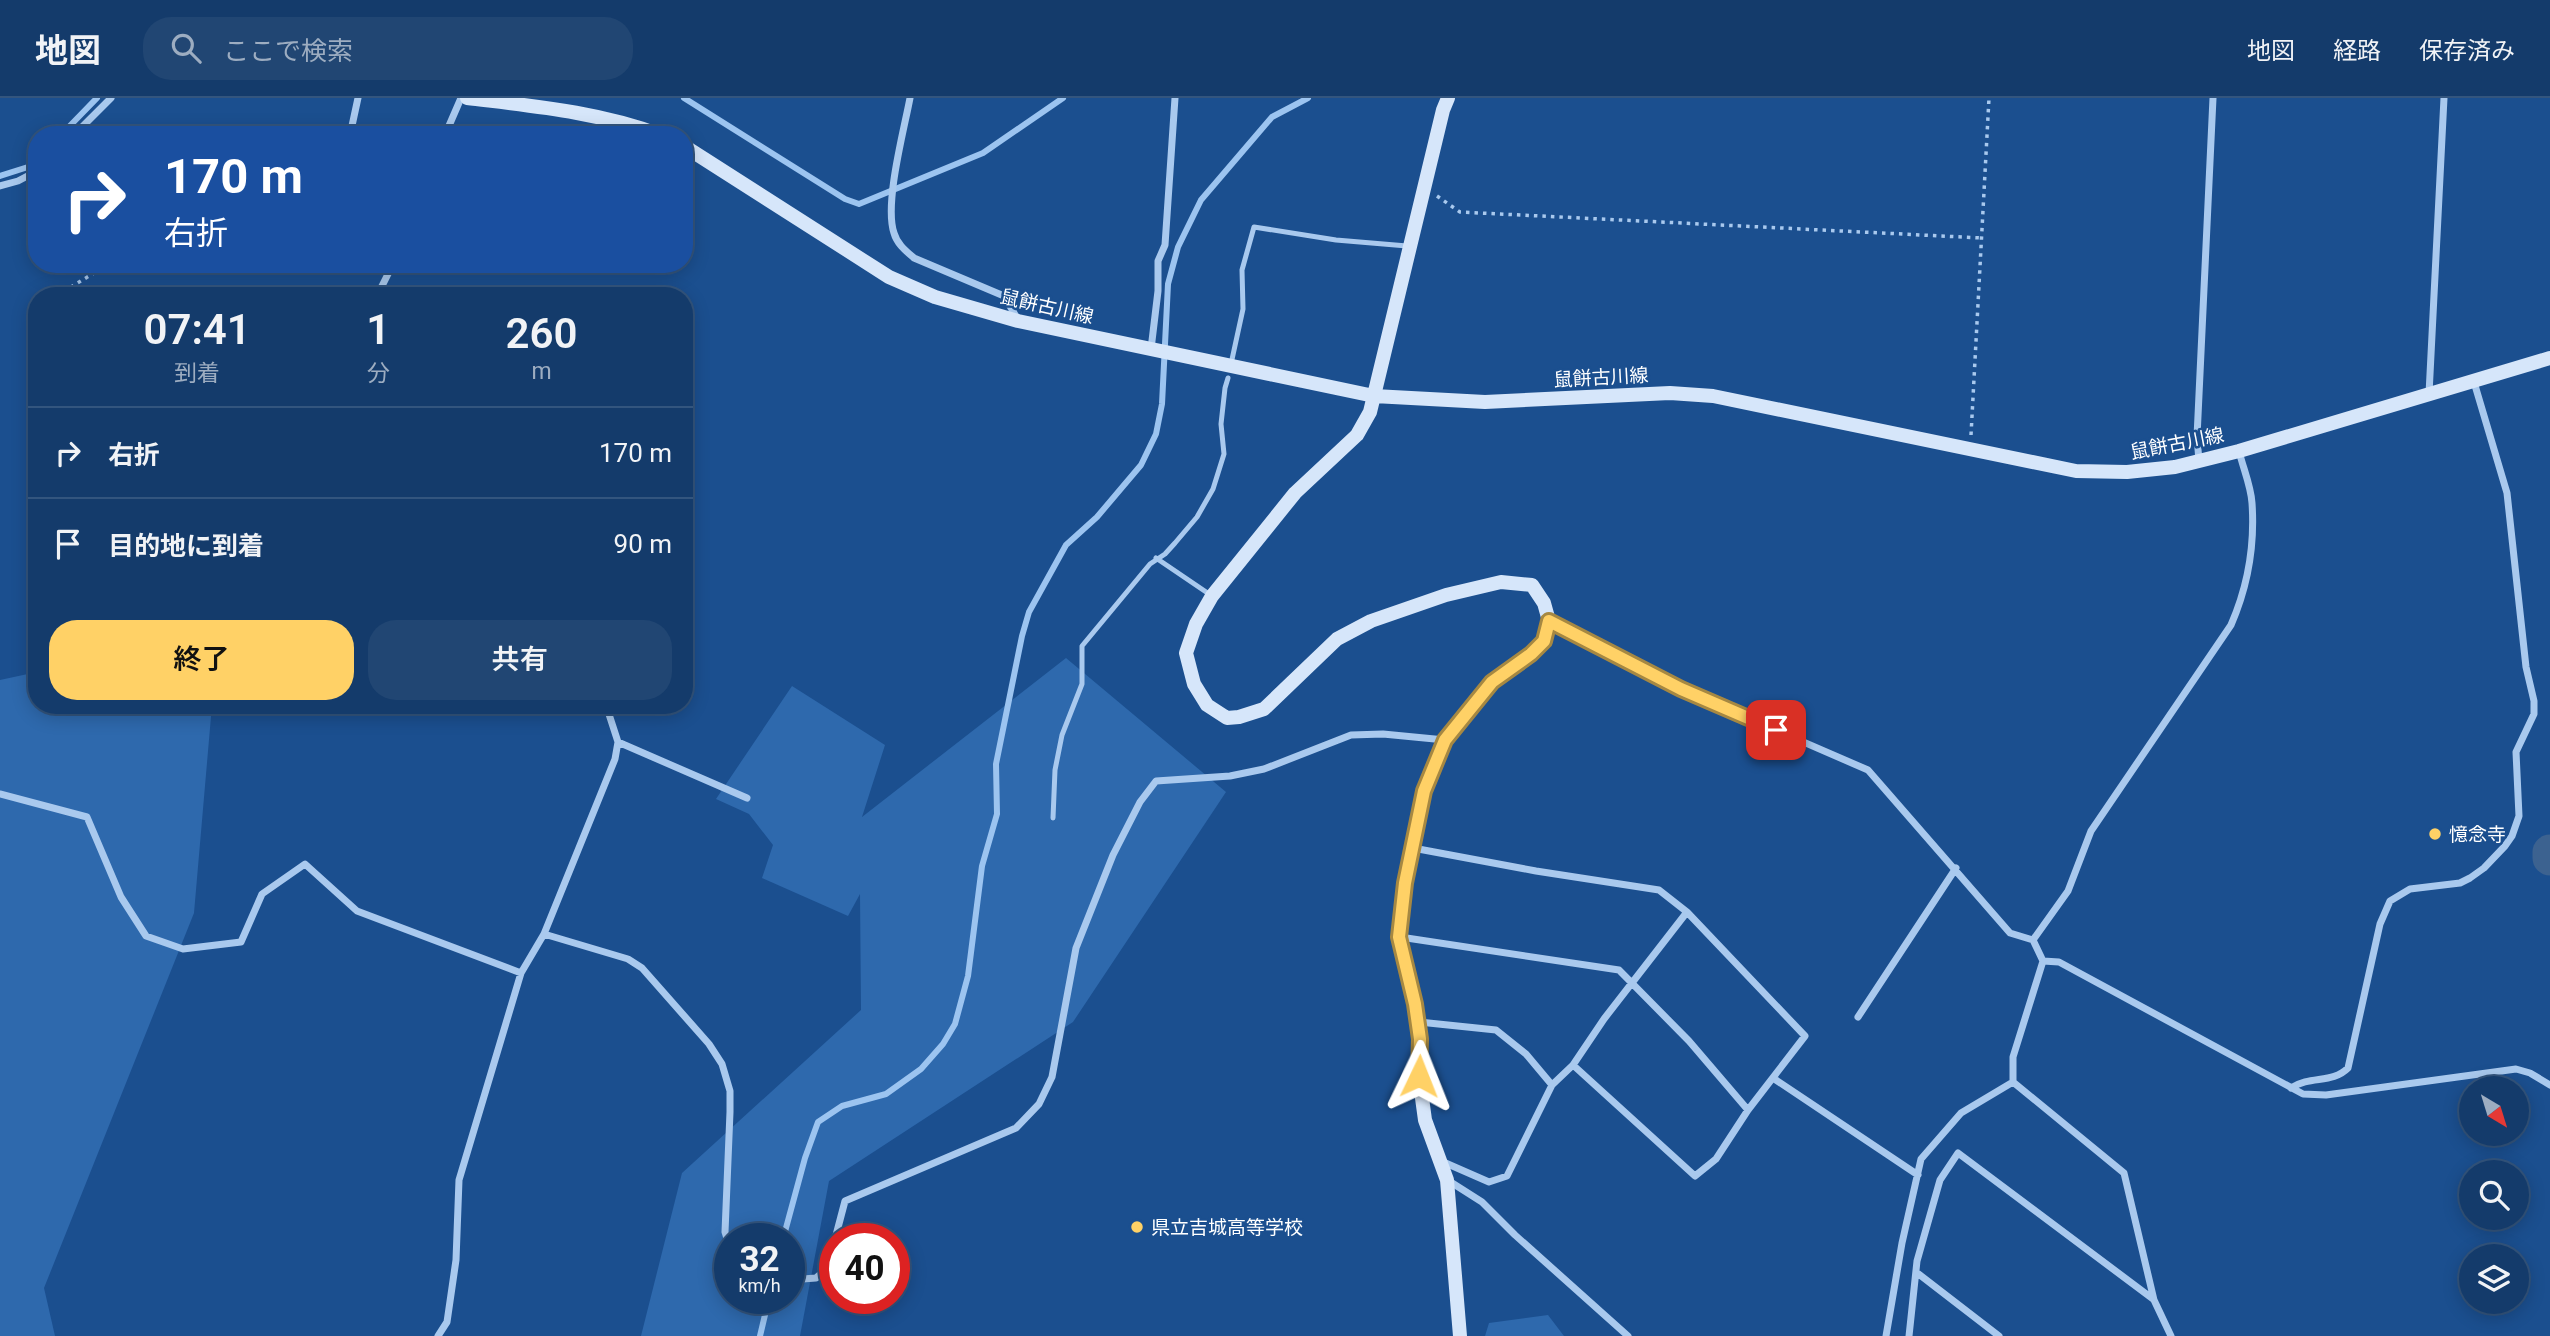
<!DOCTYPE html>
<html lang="ja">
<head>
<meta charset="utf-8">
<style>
  :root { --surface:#143b6b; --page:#214673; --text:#f1f3f6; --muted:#9dadc1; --line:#33557e; --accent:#ffd166 }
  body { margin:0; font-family:Roboto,"Noto Sans JP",sans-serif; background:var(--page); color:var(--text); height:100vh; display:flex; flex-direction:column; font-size:26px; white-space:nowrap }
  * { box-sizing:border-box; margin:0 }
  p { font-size:23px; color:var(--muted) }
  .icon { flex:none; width:38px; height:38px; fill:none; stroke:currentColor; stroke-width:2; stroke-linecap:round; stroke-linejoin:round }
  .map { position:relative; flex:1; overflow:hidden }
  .details { position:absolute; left:28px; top:189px; width:665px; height:427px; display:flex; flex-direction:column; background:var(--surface); border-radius:28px; box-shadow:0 4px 18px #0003,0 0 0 2px var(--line) }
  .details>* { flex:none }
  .hud { position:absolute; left:28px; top:28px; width:665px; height:147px; border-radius:28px; box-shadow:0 4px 18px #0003,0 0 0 2px var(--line); background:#1a4fa0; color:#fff; overflow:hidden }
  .needle { width:46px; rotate:142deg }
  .tools { position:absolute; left:2459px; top:978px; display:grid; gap:14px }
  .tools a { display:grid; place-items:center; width:70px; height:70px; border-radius:50%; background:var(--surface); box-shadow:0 4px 18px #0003,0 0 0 2px var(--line); font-size:35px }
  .speed { position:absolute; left:714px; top:1125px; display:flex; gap:14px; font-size:35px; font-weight:700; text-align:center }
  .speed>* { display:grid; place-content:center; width:91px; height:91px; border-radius:50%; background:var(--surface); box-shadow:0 4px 18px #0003,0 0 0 2px var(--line); line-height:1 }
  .speed small { font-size:18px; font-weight:400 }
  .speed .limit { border:10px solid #d22; background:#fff; color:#111 }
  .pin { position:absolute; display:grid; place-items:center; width:60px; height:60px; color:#fff; margin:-30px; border-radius:14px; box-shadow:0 4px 10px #0006 }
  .me { position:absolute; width:77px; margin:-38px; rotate:2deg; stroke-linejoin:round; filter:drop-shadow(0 0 5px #0008) }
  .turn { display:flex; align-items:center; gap:24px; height:147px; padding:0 21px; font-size:32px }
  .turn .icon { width:91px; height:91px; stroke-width:2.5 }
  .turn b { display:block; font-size:49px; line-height:60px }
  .eta { display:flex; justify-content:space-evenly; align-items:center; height:119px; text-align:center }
  .eta b { font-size:42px; font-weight:600; line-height:49px }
  .action { display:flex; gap:14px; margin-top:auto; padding:14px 21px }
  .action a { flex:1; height:80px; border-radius:28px; background:var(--accent); color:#111; font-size:28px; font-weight:600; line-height:80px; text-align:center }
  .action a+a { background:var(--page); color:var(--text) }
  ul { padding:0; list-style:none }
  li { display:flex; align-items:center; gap:21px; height:91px; padding:0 21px; border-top:2px solid var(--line) }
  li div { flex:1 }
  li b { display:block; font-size:26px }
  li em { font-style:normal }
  header { display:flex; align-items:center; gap:42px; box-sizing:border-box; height:98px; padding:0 35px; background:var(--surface); border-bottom:2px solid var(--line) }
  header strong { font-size:33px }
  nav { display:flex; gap:38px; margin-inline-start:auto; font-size:24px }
  .search { width:490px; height:63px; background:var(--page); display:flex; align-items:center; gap:18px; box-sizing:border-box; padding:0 24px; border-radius:28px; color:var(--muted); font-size:26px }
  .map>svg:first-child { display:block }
  .green { fill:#2e69ad; fill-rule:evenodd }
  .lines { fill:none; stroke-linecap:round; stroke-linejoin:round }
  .stream { stroke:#9cc4f0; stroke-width:6 }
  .river { stroke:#3c6290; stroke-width:35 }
  .path { stroke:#a9c9ee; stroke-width:3.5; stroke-dasharray:3.5 5; stroke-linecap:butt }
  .lane { stroke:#a9c9ee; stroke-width:5 }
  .street { stroke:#a9c9ee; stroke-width:7 }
  .secondary { stroke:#d6e6fa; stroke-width:14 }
  .route-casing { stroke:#a68842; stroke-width:18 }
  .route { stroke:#ffd166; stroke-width:12 }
  .poi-dot { fill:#ffd166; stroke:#1b4f8f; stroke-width:2.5 }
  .labels { text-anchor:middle; stroke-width:5; stroke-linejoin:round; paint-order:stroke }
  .street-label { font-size:19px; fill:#fff; stroke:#1b4f8f }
  .poi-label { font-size:19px; fill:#fff; stroke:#1b4f8f; text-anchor:start }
</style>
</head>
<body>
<header>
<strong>地図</strong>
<div class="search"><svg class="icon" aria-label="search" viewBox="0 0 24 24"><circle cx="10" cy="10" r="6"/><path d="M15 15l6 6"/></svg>ここで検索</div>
<nav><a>地図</a><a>経路</a><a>保存済み</a></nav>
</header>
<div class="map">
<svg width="2550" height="1238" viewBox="0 0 2550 1238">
  <rect width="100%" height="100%" fill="#1b4f8f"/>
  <!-- green -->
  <path class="green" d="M1066,560l160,134 -153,230 -244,159 -29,155h-159l41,-163 179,-163 -1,-116 -12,22 -86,-38 11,-33 -24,-31 -33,-15 76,-113 93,59 -23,72zM730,1141h59v59h-59z
    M37,574v33h175l-18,208 -150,375 11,48h-55v-656z
    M1548,1217l16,21h-79l4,-13z"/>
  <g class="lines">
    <!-- stream -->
    <path class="stream" d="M684,0l161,101 14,5 124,-51 80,-55
      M61,37l36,-37
      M0,78l28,-9 9,-8
      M783,1141l22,-81 13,-36 24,-16 44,-12 35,-25 22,-25 12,-20 13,-48 14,-110 15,-52 -1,-50 26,-128 7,-24 37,-67 31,-28 44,-52 15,-31 6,-30 6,-120 10,-37 23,-47 71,-83 36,-19
      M760,1238l9,-38"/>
    <!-- river -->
    <path class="river" d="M2550,754v6"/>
    <!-- path -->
    <path class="path" d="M1437,98l23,16 522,26
      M56,198l53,-32
      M31,303l6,-70
      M1971,337l18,-337"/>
    <!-- lane -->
    <path class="lane" d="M1231,266l12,-55 -1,-39 12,-43 82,13 71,6
      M1156,460l56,38
      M1053,720l2,-48 7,-35 20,-51v-38l68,-82 15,-10 10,-11 22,-26 16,-28 11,-35 -3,-30 4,-36 3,-10"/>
    <!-- street -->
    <path class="street" d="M910,0c-6,32 -26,106 -16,135 3,11 12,18 20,25l90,38 13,22
      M74,37l37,-37
      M350,37l8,-37
      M445,37l16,-37
      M0,88l18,-5 19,-10
      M377,198l16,-32
      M1151,251l7,-58v-30l7,-16 10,-147
      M2429,296l15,-296
      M2199,363l-2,-24 16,-339
      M1549,523l132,68 187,81 142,163 23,7 10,21 -30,96v25l111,91 30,127 17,36
      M618,644l129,56
      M0,696l87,23 34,80 25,39 37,13 58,-7 21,-48 43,-30 52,47 164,62
      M1413,750l123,23 123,19 28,22 118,124 -57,74 -32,49 -21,17 -122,-111 31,-46 83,-107
      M544,836l84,25 14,9 67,76 13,20 8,27v21l-5,120 5,16
      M1400,839l219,33 70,71 59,69
      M2033,842l35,-49 23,-60 140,-206c17,-39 24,-79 21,-122 -1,-17 -9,-35 -13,-52
      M2043,863l16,1 244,132 23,1 190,-26 14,4 20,12
      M1858,919l98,-149
      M1419,924l77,8 30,24 26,31
      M1773,980l145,97
      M2291,990c20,-13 41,-4 57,-20l32,-144 10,-23 20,-12 50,-6 10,-5 14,-10 21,-22 7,-10 7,-20 -3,-64 18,-38v-13l-8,-34 -19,-174 -33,-111
      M1441,1063l48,21 18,-6 45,-91 21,-20
      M1449,1083l33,21 33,33 113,101
      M835,1141l10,-38 171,-73 23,-24 13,-27 24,-129 37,-93 27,-53 16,-21 74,-5 34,-7 87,-34 32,-1 62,6
      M1916,1174l83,64
      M789,1182l27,-2 15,-13 4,-23
      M438,1238l9,-14 9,-62 3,-80 62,-207 23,-39 71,-175 3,-17 -12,-37
      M1886,1238l16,-93 19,-84 40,-46 52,-31
      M1909,1238l8,-75 23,-81 18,-27 195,146"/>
    <!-- secondary -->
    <path class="secondary" d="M467,0c65,8 132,14 193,37
      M1448,0l-5,12 -73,302 -13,23 -62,58 -83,103 -16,28 -10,29 8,31 13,21 20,13 12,-1 25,-8 73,-70 34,-18 75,-26 55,-13 31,3 12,18 5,18 -5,20 -13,13 -39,28 -47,58 -20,51 -20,92 -6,54 19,85 2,17 -1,37 6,44 22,60 13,156
      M684,48l205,131 46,20 83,24 356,75 111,6 185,-9 43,3 363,75 51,1 48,-5 64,-16 311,-93"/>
  </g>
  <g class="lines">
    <!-- route casing -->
    <g class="route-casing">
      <path id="route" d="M1419,978l1,-37 -5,-35 -16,-67 6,-54 19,-92 21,-51 47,-58 39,-28 13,-13 5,-20 132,68 95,41"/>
    </g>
    <!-- route -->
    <use href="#route" class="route"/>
  </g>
  <!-- markers -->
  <g class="poi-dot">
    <circle cx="2435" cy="736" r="7"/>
    <circle cx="1137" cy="1129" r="7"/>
  </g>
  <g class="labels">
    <!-- street labels -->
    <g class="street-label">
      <text transform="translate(1047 208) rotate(13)" y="7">鼠餅古川線</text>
      <text transform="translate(1601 279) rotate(-3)" y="7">鼠餅古川線</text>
      <text transform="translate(2177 345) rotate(-11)" y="7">鼠餅古川線</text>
    </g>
    <!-- poi labels -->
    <g class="poi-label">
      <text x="2449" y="743">憶念寺</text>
      <text x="1151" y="1136">県立吉城高等学校</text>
    </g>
  </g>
</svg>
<div class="tools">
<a><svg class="needle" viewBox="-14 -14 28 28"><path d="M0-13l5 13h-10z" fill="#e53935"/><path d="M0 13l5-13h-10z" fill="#9dadc1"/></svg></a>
<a><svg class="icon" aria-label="search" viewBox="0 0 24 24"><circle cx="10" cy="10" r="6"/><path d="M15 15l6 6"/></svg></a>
<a><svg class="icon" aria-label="layers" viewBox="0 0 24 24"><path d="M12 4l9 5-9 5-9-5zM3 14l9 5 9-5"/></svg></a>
</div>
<div class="speed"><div>32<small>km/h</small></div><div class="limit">40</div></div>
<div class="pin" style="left:1776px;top:632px;background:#d93025"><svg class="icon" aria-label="arrive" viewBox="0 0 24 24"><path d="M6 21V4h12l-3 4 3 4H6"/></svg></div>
<svg class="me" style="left:1419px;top:978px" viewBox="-20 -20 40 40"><path d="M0-17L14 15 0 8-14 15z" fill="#ffd166" stroke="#fff" stroke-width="4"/></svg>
<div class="hud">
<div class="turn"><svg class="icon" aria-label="right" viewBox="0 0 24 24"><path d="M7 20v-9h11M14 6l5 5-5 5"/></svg><div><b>170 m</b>右折</div></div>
</div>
<section class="details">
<div class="eta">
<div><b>07:41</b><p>到着</p></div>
<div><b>1</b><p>分</p></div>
<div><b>260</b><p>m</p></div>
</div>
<ul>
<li><svg class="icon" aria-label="right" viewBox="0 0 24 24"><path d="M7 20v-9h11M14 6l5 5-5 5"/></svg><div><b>右折</b></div><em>170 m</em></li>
<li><svg class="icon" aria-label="arrive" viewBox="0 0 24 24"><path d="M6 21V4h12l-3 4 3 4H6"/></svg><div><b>目的地に到着</b></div><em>90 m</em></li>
</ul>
<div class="action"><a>終了</a><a>共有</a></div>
</section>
</div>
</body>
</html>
